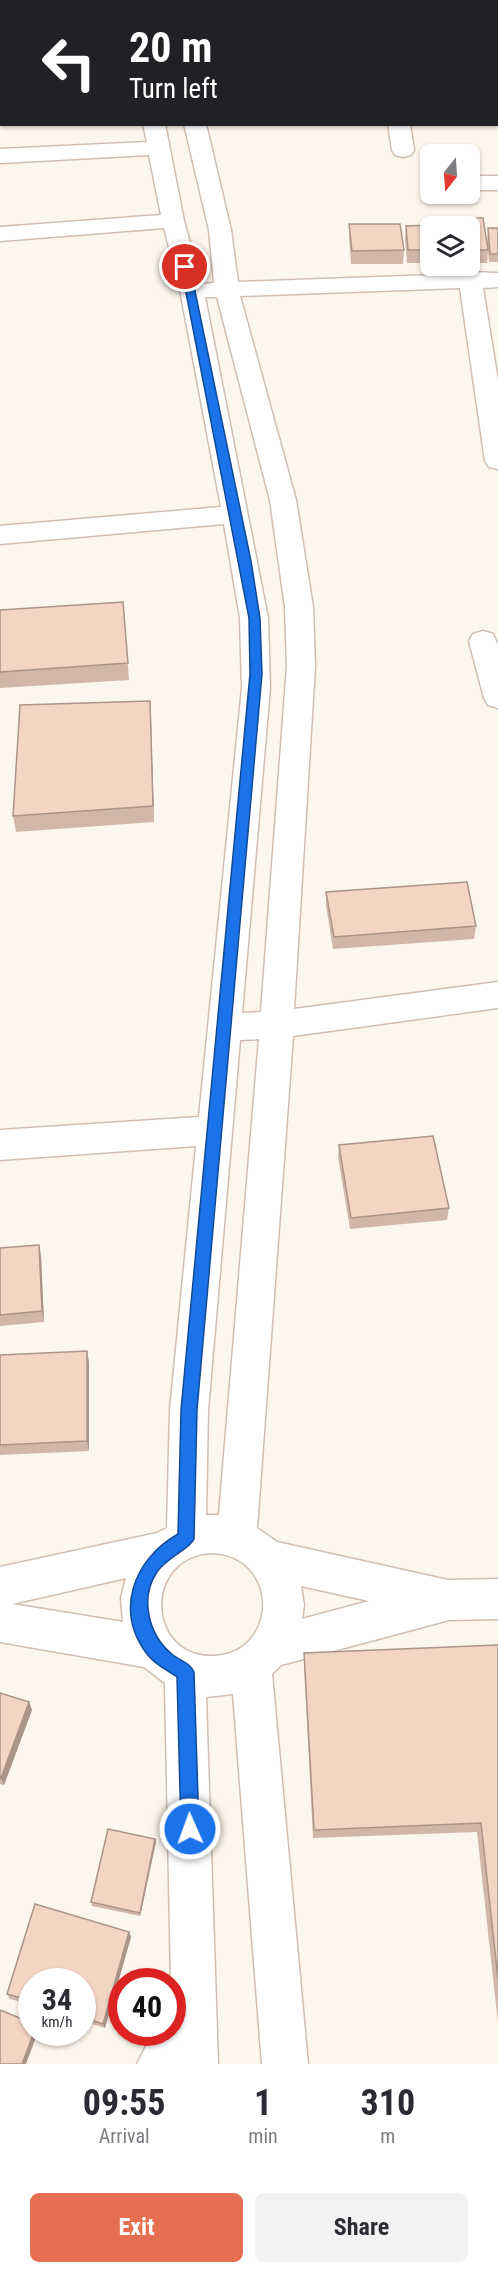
<!DOCTYPE html>
<html lang="en">
<head>
<meta charset="utf-8">
<style>
  :root { --surface:#fff; --page:#f2f2f3; --text:#2b2b33; --muted:#7c7c81; --accent:#e76f51 }
  body { margin:0; font-family:"Roboto Condensed",sans-serif; background:var(--page); color:var(--text); height:100vh; display:flex; flex-direction:column; font-size:22px; white-space:nowrap }
  * { box-sizing:border-box; margin:0 }
  p { font-size:20px; color:var(--muted) }
  .icon { flex:none; width:33px; height:33px; fill:none; stroke:currentColor; stroke-width:2; stroke-linecap:round; stroke-linejoin:round }
  .map { position:relative; height:2064px; overflow:hidden }
  .details { display:flex; flex-direction:column; background:var(--surface); flex:1 }
  .details>* { flex:none }
  .banner { position:absolute; left:0px; top:0px; width:498px; height:126px; box-shadow:0 2px 4px #0004; background:#202124; color:#fff; overflow:hidden }
  .needle { width:39px; rotate:197deg }
  .controls { position:absolute; left:420px; top:144px; display:grid; gap:12px }
  .controls a { display:grid; place-items:center; width:60px; height:60px; border-radius:9px; background:var(--surface); box-shadow:0 2px 4px #0004; font-size:30px }
  .speed { position:absolute; left:18px; top:1968px; display:flex; gap:12px; font-size:30px; font-weight:700; text-align:center }
  .speed>* { display:grid; place-content:center; width:78px; height:78px; border-radius:50%; background:var(--surface); box-shadow:0 2px 4px #0004; line-height:1 }
  .speed small { font-size:15px; font-weight:400 }
  .speed .limit { border:9px solid #d22; background:#fff; color:#111 }
  .pin { position:absolute; display:grid; place-items:center; width:51px; height:51px; color:#fff; margin:-26px; border:3px solid #fff; border-radius:50%; box-shadow:0 2px 6px #0007 }
  .me { position:absolute; width:66px; margin:-33px; rotate:358deg; stroke-linejoin:round; filter:drop-shadow(0 0 4px #0008) }
  .turn { display:flex; align-items:center; gap:21px; height:126px; padding:0 30px; font-size:27px }
  .turn .icon { width:78px; height:78px; stroke-width:2.5 }
  .turn b { display:block; font-size:42px; line-height:51px }
  .eta { display:flex; justify-content:space-evenly; align-items:center; height:102px; text-align:center }
  .eta b { font-size:36px; font-weight:700; line-height:42px }
  .action { display:flex; gap:12px; margin-top:auto; padding:12px 30px }
  .action a { flex:1; height:69px; border-radius:9px; background:var(--accent); color:#fff; font-size:24px; font-weight:700; line-height:69px; text-align:center }
  .action a+a { background:var(--page); color:var(--text) }
  .map>svg:first-child { display:block }
  .lines { fill:none; stroke-linecap:round; stroke-linejoin:round }
  .minor-casing { stroke:#d1beb0; stroke-width:3 }
  .minor { fill:#fff; fill-rule:evenodd }
  .wall { fill:#d1b7a8 }
  .shaded-wall { fill:#aa9588 }
  .building { fill:#f3d5c3; stroke:#aa9588; stroke-width:1.5 }
  .route { fill:#1a73e8; stroke:#114b97; stroke-width:1.5 }
</style>
</head>
<body>
<div class="map">
<svg width="498" height="2064" viewBox="0 0 498 2064">
  <rect width="100%" height="100%" fill="#fdf6ec"/>
  <g class="lines">
    <!-- minor casing -->
    <g class="minor-casing">
      <path id="minor" d="M119,0h20v2h-20z
        M156,0h20l1,2h-20z
        M336,0h20v2h-20z
        M496,26h2v12h-2z
        M143,124h22l19,97 18,63 12,-1 -5,-53 -25,-106h22l25,106 7,52 224,-8 8,-2 28,1v14l-15,1 15,93v88l-9,-2 -4,-6 -25,-173 -220,8 56,204 17,107 2,59 -21,343 204,-27v26l-205,28 -36,492 20,14 171,38 50,-1v40l-49,1 -168,45 -9,9 36,390h-46l-29,-370 -27,3 12,367h-81l16,-32h19l-7,-349 -21,-16 -144,-25v-75l157,-34 10,-5 3,-118 26,-264 -196,14v-30l199,-13 43,-429 -2,-70 -16,-94 -224,20v-18l221,-19 -41,-217 -16,-62 -164,13v-14l161,-12 -12,-60 -149,8v-14l147,-7zM205,297h12l53,203 15,107 2,59 -26,346 -19,1 28,-325 -2,-70zM259,1039l-40,476h-13l2,-105 32,-370zM212,1553c70,3 67,104 -2,103 -65,-2 -66,-100 2,-103zM126,1578l-5,20 2,24 -111,-18zM301,1586l68,15 -67,18 2,-14z
        M388,124h22l4,26 -3,5 -8,2 -8,-2 -3,-5z
        M470,176h28v14h-28z
        M483,631l10,3 5,11v63l-10,-3 -4,-7 -15,-57 4,-7z"/>
    </g>
    <!-- minor -->
    <use href="#minor" class="minor"/>
  </g>
  <!-- wall -->
  <path class="wall" d="M431,218h52l4,26 1,-16h10v34h-9l-1,-10 -1,11h-17v-37h-40v37h-23l-2,-24 1,-13 25,-1z
    M349,224l55,26 -1,14h-52l-2,-26z
    M123,602l6,78 -129,8v-78z
    M150,701l4,121 -138,10 -3,-16z
    M326,892l150,34 -2,13 -141,10 -7,-44z
    M339,1145l110,63 -2,12 -97,9 -12,-72z
    M39,1245l2,11 3,66 -44,4v-78z
    M0,1355l89,7v89l-89,4z
    M498,1645v378l-21,-191 -164,6 -9,-174v-11z
    M0,1693l29,9 3,8 -28,75 -4,-1z
    M155,1839l1,3 -16,74 -48,-10 -1,-4z
    M35,1904l94,28 2,5 -26,91 -23,-7v-39h-50v23l-22,-6 -3,-5z"/>
  <!-- shaded-wall -->
  <path class="shaded-wall" d="M150,701l1,16 3,105 -1,-16z
    M39,1245l2,11 3,66 -2,-11z
    M87,1351l2,11v89l-2,-10z
    M29,1702l3,8 -28,75 -3,-7z
    M155,1839l1,3 -16,74v-3z
    M129,1932l2,5 -26,91 -2,-4z
    M34,2032h4l-12,32h-4z"/>
  <!-- building -->
  <path class="building" d="M431,218h52l5,32h-18v-24h-40v24h-22l-2,-24 26,-1z
    M349,224h51l4,26 -52,1z
    M488,228h10v26h-8z
    M123,602l5,61 -128,9v-62z
    M150,701l3,105 -140,10 7,-111z
    M467,882l9,44 -142,11 -8,-45z
    M433,1136l16,72 -98,10 -12,-73z
    M39,1245l3,66 -42,4v-67z
    M87,1351v90l-87,4v-90z
    M498,1645v334l-17,-156 -167,7 -10,-177z
    M0,1693l29,9 -28,76h-1z
    M108,1829l47,10 -15,74 -49,-11z
    M35,1904l94,28 -26,92 -21,-7v-35h-50v19l-25,-7z
    M0,2010l32,13v9h2l-12,32h-22z"/>
  <!-- route -->
  <path class="route" d="M185,264l5,3 61,294 9,57 2,56 -65,736 -3,129c-4,10 -28,19 -37,33 -18,27 -8,64 16,83 8,6 17,8 21,17l5,157 -3,6 -6,3 -6,-3 -3,-6 -4,-152c-10,-7 -23,-13 -30,-23 -33,-44 -13,-95 31,-120l3,-124 69,-736 -1,-56 -68,-351z"/>
</svg>
<div class="controls">
<a><svg class="needle" viewBox="-14 -14 28 28"><path d="M0-13l5 13h-10z" fill="#e53935"/><path d="M0 13l5-13h-10z" fill="#7c7c81"/></svg></a>
<a><svg class="icon" aria-label="layers" viewBox="0 0 24 24"><path d="M12 4l9 5-9 5-9-5zM3 14l9 5 9-5"/></svg></a>
</div>
<div class="speed"><div>34<small>km/h</small></div><div class="limit">40</div></div>
<div class="pin" style="left:185px;top:267px;background:#d93025"><svg class="icon" aria-label="arrive" viewBox="0 0 24 24"><path d="M6 21V4h12l-3 4 3 4H6"/></svg></div>
<svg class="me" style="left:190px;top:1829px" viewBox="-20 -20 40 40"><circle r="17" fill="#1a73e8" stroke="#fff" stroke-width="3"/><path d="M0-11L8 9 0 5-8 9z" fill="#fff"/></svg>
<div class="banner">
<div class="turn"><svg class="icon" aria-label="left" viewBox="0 0 24 24"><path d="M17 20v-9H6M10 6l-5 5 5 5"/></svg><div><b>20 m</b>Turn left</div></div>
</div>
</div>
<section class="details">
<div class="eta">
<div><b>09:55</b><p>Arrival</p></div>
<div><b>1</b><p>min</p></div>
<div><b>310</b><p>m</p></div>
</div>
<div class="action"><a>Exit</a><a>Share</a></div>
</section>
</body>
</html>
